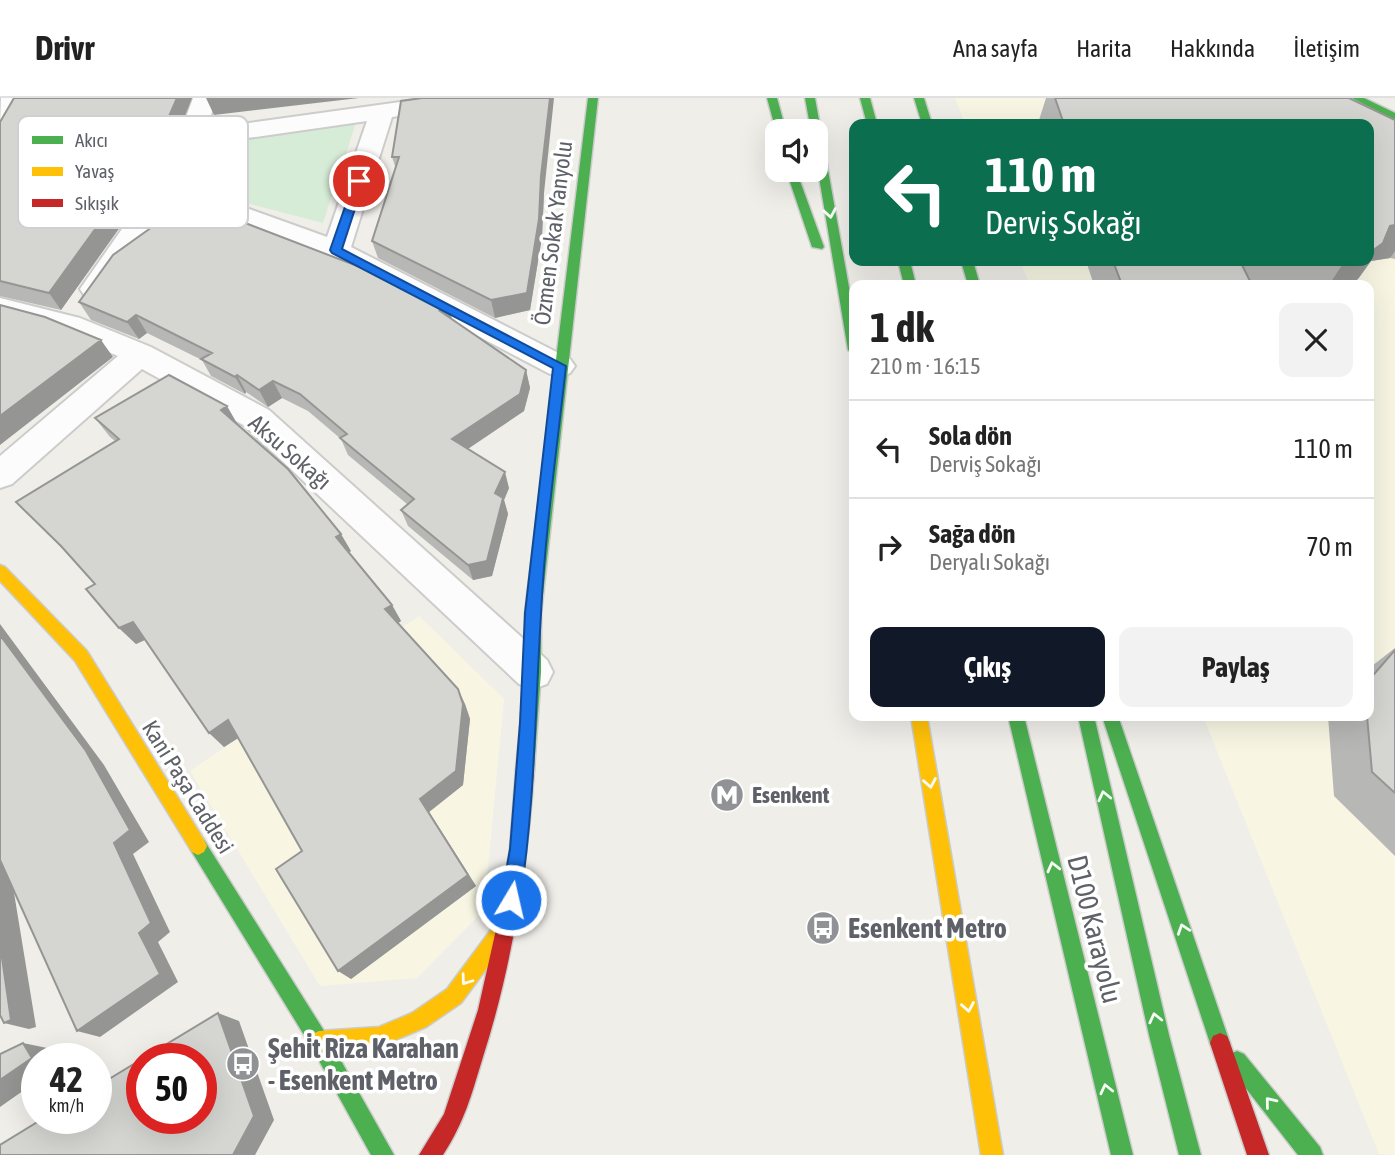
<!DOCTYPE html>
<html lang="tr">
<head>
<meta charset="utf-8">
<style>
  :root { --surface:#fff; --page:#f2f2f2; --text:#222; --muted:#767676; --line:#e0e0e0; --accent:#111827 }
  body { margin:0; font-family:"Asap Condensed",sans-serif; background:var(--page); color:var(--text); height:100vh; display:flex; flex-direction:column; font-size:26px; white-space:nowrap }
  * { box-sizing:border-box; margin:0 }
  p { font-size:23px; color:var(--muted) }
  .icon { flex:none; width:38px; height:38px; fill:none; stroke:currentColor; stroke-width:2; stroke-linecap:round; stroke-linejoin:round }
  .map { position:relative; flex:1; overflow:hidden }
  .drawer { position:absolute; left:849px; top:182px; width:525px; height:441px; display:flex; flex-direction:column; background:var(--surface); border-radius:14px; box-shadow:0 7px 28px #0002 }
  .drawer>* { flex:none }
  .guide { position:absolute; left:849px; top:21px; width:525px; height:147px; border-radius:14px; box-shadow:0 7px 28px #0002; background:#0b6e4f; color:#fff; overflow:hidden }
  .fabs { position:absolute; left:765px; top:21px; display:grid; gap:14px }
  .fabs a { display:grid; place-items:center; width:63px; height:63px; border-radius:14px; background:var(--surface); box-shadow:0 7px 28px #0002; font-size:35px }
  .speed { position:absolute; left:21px; top:945px; display:flex; gap:14px; font-size:35px; font-weight:700; text-align:center }
  .speed>* { display:grid; place-content:center; width:91px; height:91px; border-radius:50%; background:var(--surface); box-shadow:0 7px 28px #0002; line-height:1 }
  .speed small { font-size:18px; font-weight:400 }
  .speed .limit { border:10px solid #d22; background:#fff; color:#111 }
  .pin { position:absolute; display:grid; place-items:center; width:60px; height:60px; color:#fff; margin:-30px; border:4px solid #fff; border-radius:50%; box-shadow:0 2px 7px #0007 }
  .me { position:absolute; width:77px; margin:-38px; rotate:9deg; stroke-linejoin:round; filter:drop-shadow(0 0 5px #0008) }
  .turn { display:flex; align-items:center; gap:24px; height:147px; padding:0 21px; font-size:32px }
  .turn .icon { width:91px; height:91px; stroke-width:2.5 }
  .turn b { display:block; font-size:49px; line-height:60px }
  .round { display:grid; place-items:center; flex:none; width:74px; height:74px; border-radius:14px; background:var(--page) }
  .head { display:flex; align-items:center; justify-content:space-between; height:119px; padding:0 21px }
  h1 { font-size:42px; font-weight:700; line-height:52px }
  .action { display:flex; gap:14px; margin-top:auto; padding:14px 21px }
  .action a { flex:1; height:80px; border-radius:14px; background:var(--accent); color:#fff; font-size:28px; font-weight:700; line-height:80px; text-align:center }
  .action a+a { background:var(--page); color:var(--text) }
  ul { padding:0; list-style:none }
  li { display:flex; align-items:center; gap:21px; height:98px; padding:0 21px; border-top:2px solid var(--line) }
  li div { flex:1 }
  li b { display:block; font-size:26px }
  li em { font-style:normal }
  header { display:flex; align-items:center; gap:42px; box-sizing:border-box; height:98px; padding:0 35px; background:var(--surface); border-bottom:2px solid var(--line) }
  header strong { font-size:33px }
  nav { display:flex; gap:38px; margin-inline-start:auto; font-size:24px }
  .map>svg:first-child { display:block }
  .commercial { fill:#f8f6e3 }
  .green { fill:#d6ecd7 }
  .lines { fill:none; stroke-linecap:round; stroke-linejoin:round }
  .street-casing { stroke:#cccccb; stroke-width:4 }
  .fast-casing { stroke:#cbcccb; stroke-width:3 }
  .slow-casing { stroke:#cbcccb; stroke-width:3 }
  .jam-casing { stroke:#cbcccb; stroke-width:3 }
  .street { fill:#fdfcfc; fill-rule:evenodd }
  .fast { fill:#4caf50; fill-rule:evenodd }
  .slow { fill:#ffc107; fill-rule:evenodd }
  .jam { fill:#c62828; fill-rule:evenodd }
  .wall { fill:#b7b7b5 }
  .shaded-wall { fill:#959593 }
  .building { fill:#d5d5d2; stroke:#959593; stroke-width:2 }
  .oneway { stroke:#f6fbf6 }
  .route { fill:#1a73e8; stroke:#114b97; stroke-width:2 }
  .labels { text-anchor:middle; stroke-width:7; stroke-linejoin:round; paint-order:stroke }
  .street-label { font-size:23px; fill:#5e6168; stroke:#fff }
  .poi-label { font-size:23px; font-weight:bold; fill:#5e6168; stroke:#fff; text-anchor:start }
  .near-poi-label { font-size:28px; font-weight:bold; fill:#5e6168; stroke:#fff; text-anchor:start }
  .near-street-label { font-size:28px; fill:#5e6168; stroke:#fff }
  .key { fill:#fff; stroke:#cfd0d2; stroke-width:2 }
  .key-label { font-size:19px; fill:#5e6168 }
</style>
</head>
<body>
<header>
<strong>Drivr</strong>
<nav><a>Ana sayfa</a><a>Harita</a><a>Hakkında</a><a>İletişim</a></nav>
</header>
<div class="map">
<svg width="1395" height="1057" viewBox="0 0 1395 1057">
  <rect width="100%" height="100%" fill="#efeee9"/>
  <!-- commercial -->
  <path class="commercial" d="M955,0h365l75,38v1019l-16,-1 -176,-438h165v-431h-338l-10,-24h348v-137h-403z
    M419,518l85,83 -20,211 -67,68 -97,8 -130,-215z"/>
  <!-- green -->
  <path class="green" d="M356,25l-33,100 -142,-37 13,-39z"/>
  <g class="lines">
    <!-- street casing -->
    <g class="street-casing">
      <path id="street" d="M1,0h24l-17,26 -8,2z
        M193,0h24l-11,31 223,-31h62l-4,5 -8,2 -87,12 -41,130 219,112 5,7 -5,7 -11,4 -11,-4 -222,-117 -155,-58 -67,97 -10,3 -10,-3 -4,-6 72,-103 26,-47zM367,23l-40,116 -147,-53 19,-39z
        M0,200l80,20 71,29 118,63 278,250 6,12 -6,12 -14,5 -14,-5 -274,-258 -103,-57 -130,115 -12,4v-32l118,-100 -59,-24 -59,-16z"/>
    </g>
    <!-- fast casing -->
    <g class="fast-casing">
      <path id="fast" d="M588,0h10l-57,515v59l-7,98 -3,6 -6,2 -6,-2 -3,-6 9,-98v-59z
        M767,0h10l9,33h-10z
        M805,0h10l39,217v39l-6,-4 -32,-191v-28h-5z
        M860,0h10l7,26h-10z
        M914,0h10l8,26h-10z
        M1352,0h12l31,15v7z
        M786,72h10l28,77 -2,2 -10,-2z
        M898,163h12l6,24h-12z
        M961,163h12l7,24h-12z
        M1008,618h16l109,439h-22z
        M1078,618h16l75,319 32,120h-22l-30,-120z
        M1102,618h16l112,327 -3,7 -7,3 -7,-3 -3,-7z
        M198,739l6,3 122,194 68,121h-23l-59,-107 -120,-196 -3,-6 3,-6z
        M1237,953l7,3 76,93 3,8h-25l-68,-87 -3,-7 3,-7z"/>
    </g>
    <!-- slow casing -->
    <g class="slow-casing">
      <path id="slow" d="M0,467l5,2 82,84 117,189 3,6 -3,6 -6,3 -6,-3 -117,-191 -75,-80z
        M911,618h16l76,439h-22z
        M497,830l7,3 3,7 -3,7 -43,58 -35,24 -47,20 -60,4 -7,-3 -3,-7 3,-7 7,-3 60,-4 33,-14 35,-24 43,-58z"/>
    </g>
    <!-- jam casing -->
    <g class="jam-casing">
      <path id="jam" d="M525,664l6,2 3,6c-7,98 -21,193 -51,287 -12,39 -18,64 -40,98h-24l25,-41 34,-104 19,-85 13,-76 6,-79 3,-6z
        M1220,935l7,3 3,7 39,112h-22l-37,-112 3,-7z"/>
    </g>
    <!-- street -->
    <use href="#street" class="street"/>
    <!-- fast -->
    <use href="#fast" class="fast"/>
    <!-- slow -->
    <use href="#slow" class="slow"/>
    <!-- jam -->
    <use href="#jam" class="jam"/>
  </g>
  <!-- wall -->
  <path class="wall" d="M14,0h178l-16,40 -12,20h-3l-11,27 -89,125 -61,-14v-174z
    M422,0l122,95 -2,44 -12,73 -35,8 -117,-60 -6,-17 24,-72 -4,-12z
    M1046,0h303l46,22v139l-5,-1 -19,3 -13,18 -9,6h-255l-8,-24h282v-137h-328l-1,-4z
    M79,204l370,7 3,10 74,51 4,18 -6,23 -56,38 41,39 -5,12 4,14 -16,62 -19,4 -65,-54 -7,-16 6,-6 -59,-49 -7,-16 -33,-28 -26,-13 -14,9 -22,-15 -1,2 -34,-18 -9,-16 -55,-27 -8,6 -48,-19z
    M95,320l143,7 113,126 -2,1 43,53 9,16 -3,2 67,81 5,15 -7,66 -34,27 47,74 -125,93 -49,-128 -64,-113 -14,9 -79,-107 -9,4 -17,-16 -24,-44 -28,-31 -51,-51 99,-61 -5,-4z
    M1395,550v208l-61,-60 -6,-80h40v-47z"/>
  <!-- shaded-wall -->
  <path class="shaded-wall" d="M177,0h15l-16,40 -12,20 -8,-17z
    M206,0h153l-145,17z
    M550,0h4l-10,95 -2,44 -12,73 -35,8 -4,-18 50,-124z
    M152,43l9,17 -11,27 -89,125 -12,-17z
    M1395,127v26l-5,7 -19,3 -13,18 -9,6h-20l13,-20 11,-4h15v-7l22,-28z
    M449,211l5,17 -14,-15z
    M136,217l11,18 -8,6 -12,-17z
    M101,242l12,17 -113,88v-29z
    M526,272l4,18 -6,23 -67,45 -5,-17z
    M237,277l9,17 -1,2 -10,-17z
    M273,283l9,17 -14,9 -9,-17z
    M227,308l11,19 -17,-15z
    M505,374l4,16 -5,12 4,14 -16,62 -19,4 -5,-15 27,-72z
    M341,436l10,17 -5,3 -10,-17z
    M392,507l9,16 -7,5 -9,-17z
    M133,524l16,16 -13,6 -17,-16z
    M0,526l104,141 45,77 -16,12 37,78 -12,10 20,40 -78,55 -23,-6 62,-98 -139,-298z
    M458,591l7,15 5,15 -7,66 -34,27 47,74 -125,93 -13,-8 82,-172z
    M228,622l15,15 -19,12 -15,-14z
    M0,740l6,6 30,183 -7,2 -25,-6 -4,-79z
    M218,915l21,8 35,99 -19,35h-22z
    M23,945l29,6 6,10h-21v22l-37,26v-27z"/>
  <!-- building -->
  <path class="building" d="M14,0h163l-10,23 -11,20h-4l-12,26 -91,126 -49,-12v-159z
    M422,0h128l-9,78 -2,43 -12,74 -36,7 -119,-59 27,-84h-7l9,-56z
    M1055,0h294l46,22v105l-5,1 -7,17 -15,11v-130h-304z
    M180,109l32,11 7,-5 146,56 1,-3 83,43 -9,2 86,59 -6,24 -68,45 53,33 -10,21 8,5 -16,63 -19,4 -67,-55 13,-11 -74,-61 7,-4 -47,-40 -27,-13 -14,9 -22,-15 -2,2 -34,-18 11,-6 -76,-38 -9,7 -48,-20 34,-47z
    M1113,163h240l-11,4h-100l10,20h-130z
    M0,207l45,12 56,23 -101,76z
    M169,277l58,31 -6,4 67,59 53,65 -5,3 56,68 -7,4 73,80 5,15 -7,67 -36,28 48,76 -130,96 -62,-102 26,-18 -74,-131 -19,13 -76,-111 -14,6 -33,-39 9,-5 -34,-38 -45,-44 103,-63 -24,-21z
    M0,537l86,116 44,79 -16,13 37,80 -12,10 21,41 -83,57 -77,-171z
    M1395,552v143l-23,-21 -5,-56h1v-35z
    M0,846l11,76 -7,3 -4,-8z
    M218,915l36,103 -21,39h-233v-10l44,-27h52v-31l46,-28v59h59v-59h-59z
    M23,945l9,15 -32,22v-26z"/>
  <!-- one-way arrows -->
  <defs><path id="oneway-chevron" d="M-2-3.5L2.5 0L-2 3.5" fill="none" stroke-width="1.6" stroke-linecap="round" stroke-linejoin="round" transform="scale(1.75)"/></defs>
  <g class="oneway">
    <use href="#oneway-chevron" transform="translate(830 115) rotate(80)"/>
    <use href="#oneway-chevron" transform="translate(930 685) rotate(80)"/>
    <use href="#oneway-chevron" transform="translate(1104 698) rotate(-103)"/>
    <use href="#oneway-chevron" transform="translate(1053 769) rotate(-104)"/>
    <use href="#oneway-chevron" transform="translate(1183 831) rotate(-109)"/>
    <use href="#oneway-chevron" transform="translate(466 882) rotate(126)"/>
    <use href="#oneway-chevron" transform="translate(968 909) rotate(80)"/>
    <use href="#oneway-chevron" transform="translate(1155 920) rotate(-103)"/>
    <use href="#oneway-chevron" transform="translate(1106 991) rotate(-103)"/>
    <use href="#oneway-chevron" transform="translate(1270 1004) rotate(-129)"/>
  </g>
  <!-- route -->
  <path class="route" d="M359,80l5,3 -22,68 224,117c-9,83 -21,165 -25,248 -6,96 -6,191 -21,286l-2,6 -7,3 -7,-3 -3,-6 9,-51 10,-126 5,-110 28,-245 -221,-115 -2,-3 24,-69z"/>
  <!-- icons -->
  <defs>
    <g id="metro-disc" transform="scale(1.75)"><circle r="9.5" fill="#919295" stroke="#fff"/><path d="M-5.5 5V-5H-3L0 0L3-5H5.5V5H3V-.5L0 4L-3-.5V5Z" fill="#fff"/></g>
    <g id="bus-disc" transform="scale(1.75)"><circle r="9.5" fill="#919295" stroke="#fff"/><path d="M-5-6H5V4H4V6H2V4H-2V6H-4V4H-5ZM-3.5-4V0h7V-4ZM-3.5 1.2v1.5H-2V1.2ZM2 1.2v1.5H3.5V1.2Z" fill="#fff"/></g>
  </defs>
  <g fill-rule="evenodd">
    <use href="#metro-disc" x="727" y="697"/>
    <use href="#bus-disc" x="823" y="830"/>
    <use href="#bus-disc" x="243" y="966"/>
  </g>
  <g class="labels">
    <!-- street labels -->
    <g class="street-label">
      <text transform="translate(553 135) rotate(-83)" y="8">Özmen Sokak Yanyolu</text>
      <text transform="translate(290 354) rotate(41)" y="8">Aksu Sokağı</text>
      <text transform="translate(188 689) rotate(58)" y="8">Kani Paşa Caddesi</text>
    </g>
    <!-- poi labels -->
    <g class="poi-label">
      <text x="752" y="705">Esenkent</text>
    </g>
    <!-- near-poi labels -->
    <g class="near-poi-label">
      <text x="848" y="840">Esenkent Metro</text>
      <text x="268" y="960">Şehi̇t Riza Karahan<tspan x="268" dy="32">- Esenkent Metro</tspan></text>
    </g>
    <!-- near-street labels -->
    <g class="near-street-label">
      <text transform="translate(1095 831) rotate(76)" y="10">D100 Karayolu</text>
    </g>
  </g>
  <!-- legend -->
  <rect x="18" y="18" width="230" height="112" rx="10" class="key"/>
  <rect x="32" y="38" width="31" height="8" fill="#4caf50"/>
  <rect x="32" y="69" width="31" height="9" fill="#ffc107"/>
  <rect x="32" y="101" width="31" height="8" fill="#c62828"/>
  <g class="key-label">
    <text x="75" y="49">Akıcı</text>
    <text x="75" y="80">Yavaş</text>
    <text x="75" y="112">Sıkışık</text>
  </g>
</svg>
<div class="fabs">
<a><svg class="icon" aria-label="sound" viewBox="0 0 24 24"><path d="M4 9h4l5-4v14l-5-4H4zM17 9q2 3 0 6"/></svg></a>
</div>
<div class="speed"><div>42<small>km/h</small></div><div class="limit">50</div></div>
<div class="pin" style="left:359px;top:83px;background:#d93025"><svg class="icon" aria-label="arrive" viewBox="0 0 24 24"><path d="M6 21V4h12l-3 4 3 4H6"/></svg></div>
<svg class="me" style="left:511px;top:802px" viewBox="-20 -20 40 40"><circle r="17" fill="#1a73e8" stroke="#fff" stroke-width="3"/><path d="M0-11L8 9 0 5-8 9z" fill="#fff"/></svg>
<div class="guide">
<div class="turn"><svg class="icon" aria-label="left" viewBox="0 0 24 24"><path d="M17 20v-9H6M10 6l-5 5 5 5"/></svg><div><b>110 m</b>Derviş Sokağı</div></div>
</div>
<section class="drawer">
<div class="head"><div><h1>1 dk</h1><p>210 m · 16:15</p></div><a class="round"><svg class="icon" aria-label="close" viewBox="0 0 24 24"><path d="M6 6l12 12M18 6L6 18"/></svg></a></div>
<ul>
<li><svg class="icon" aria-label="left" viewBox="0 0 24 24"><path d="M17 20v-9H6M10 6l-5 5 5 5"/></svg><div><b>Sola dön</b><p>Derviş Sokağı</p></div><em>110 m</em></li>
<li><svg class="icon" aria-label="right" viewBox="0 0 24 24"><path d="M7 20v-9h11M14 6l5 5-5 5"/></svg><div><b>Sağa dön</b><p>Deryalı Sokağı</p></div><em>70 m</em></li>
</ul>
<div class="action"><a>Çıkış</a><a>Paylaş</a></div>
</section>
</div>
</body>
</html>
